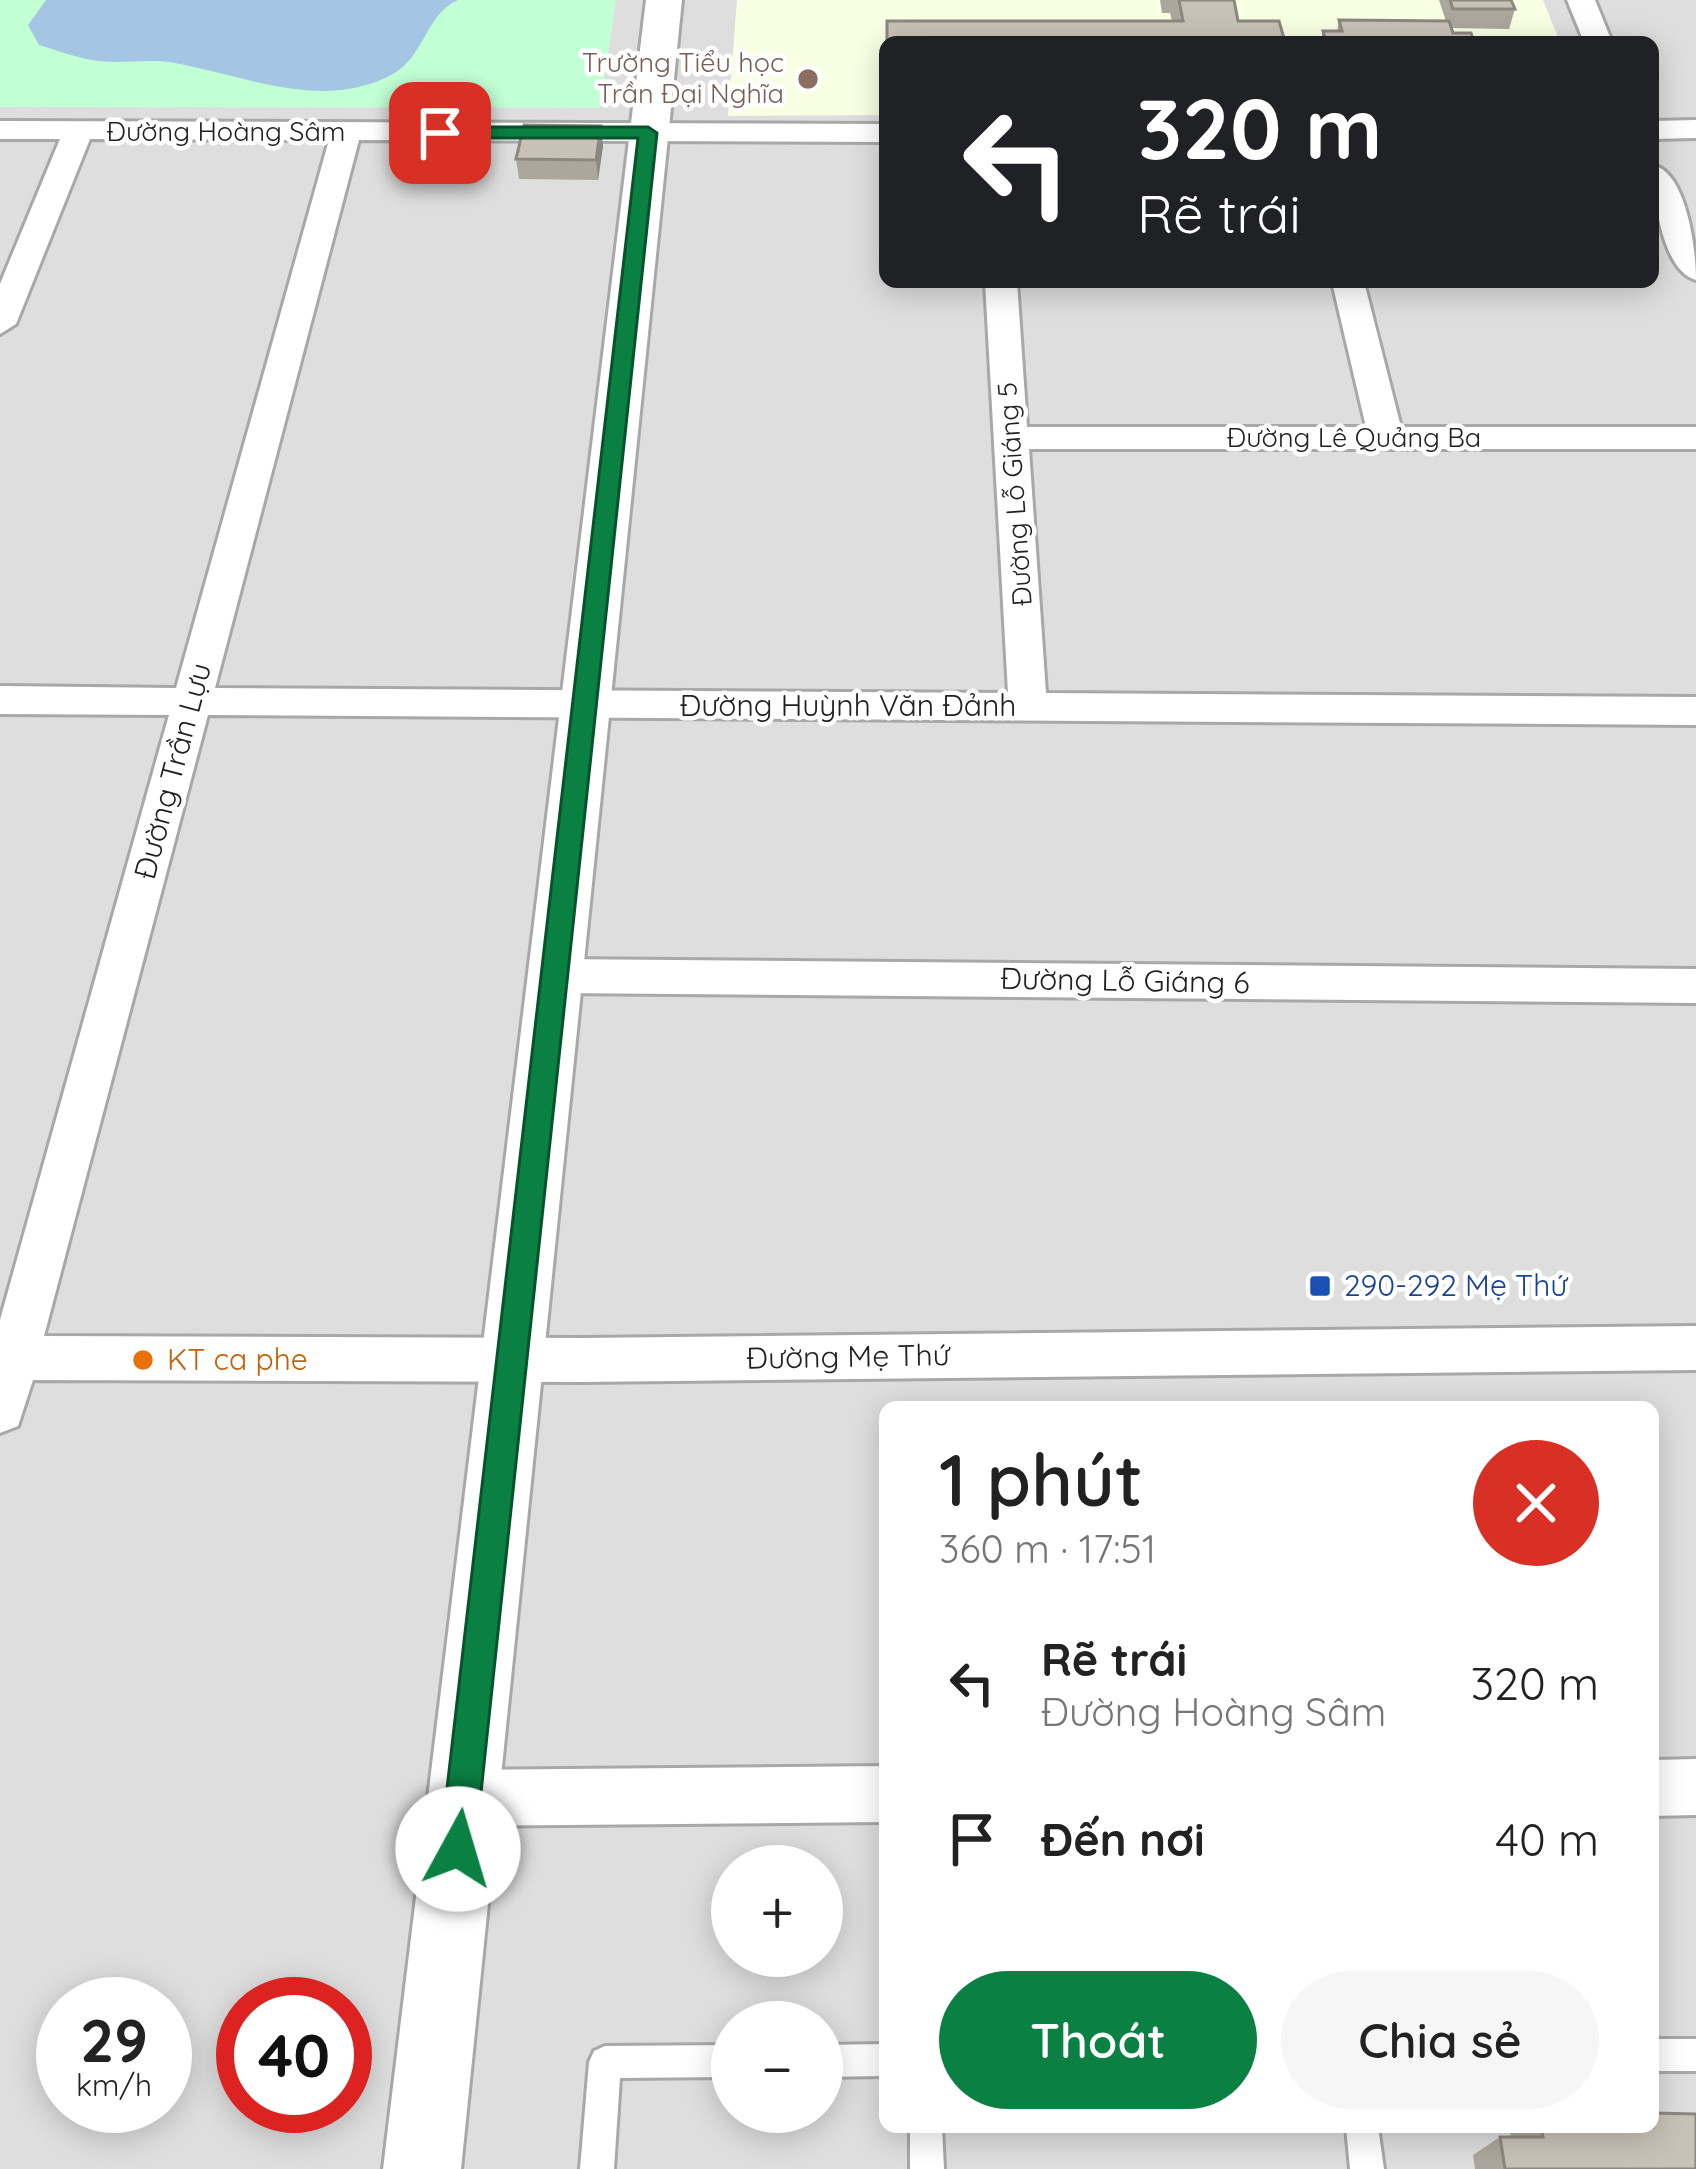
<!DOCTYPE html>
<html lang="vi">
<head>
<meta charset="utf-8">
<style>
  :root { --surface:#fff; --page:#f6f6f6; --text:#222; --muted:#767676; --accent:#0b8043 }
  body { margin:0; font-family:Quicksand,sans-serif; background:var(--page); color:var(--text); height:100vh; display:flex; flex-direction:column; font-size:45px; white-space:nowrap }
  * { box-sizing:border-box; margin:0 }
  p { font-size:39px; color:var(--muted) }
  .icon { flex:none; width:66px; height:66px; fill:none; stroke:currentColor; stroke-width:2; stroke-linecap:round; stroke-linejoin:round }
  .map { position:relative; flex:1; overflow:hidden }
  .details { position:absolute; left:879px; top:1401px; width:780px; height:732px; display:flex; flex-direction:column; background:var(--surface); border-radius:18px; box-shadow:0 6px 30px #0003 }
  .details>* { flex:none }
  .guide { position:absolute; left:879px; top:36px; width:780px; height:252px; border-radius:18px; box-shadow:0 6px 30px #0003; background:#202124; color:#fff; overflow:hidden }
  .tools { position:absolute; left:711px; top:1845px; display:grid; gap:24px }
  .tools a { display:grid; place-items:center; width:132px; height:132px; border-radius:50%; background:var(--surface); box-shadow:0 6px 30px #0003; font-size:60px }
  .speed { position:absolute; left:36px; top:1977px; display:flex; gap:24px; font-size:60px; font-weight:700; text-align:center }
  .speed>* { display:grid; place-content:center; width:156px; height:156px; border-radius:50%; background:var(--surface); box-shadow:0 6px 30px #0003; line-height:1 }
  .speed small { font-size:30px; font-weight:400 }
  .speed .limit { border:18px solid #d22; background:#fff; color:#111 }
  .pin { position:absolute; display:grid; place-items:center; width:102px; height:102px; color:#fff; margin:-51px; border-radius:24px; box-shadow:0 6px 18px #0006 }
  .me { position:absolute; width:132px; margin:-66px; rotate:6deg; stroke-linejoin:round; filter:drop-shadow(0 0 9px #0008) }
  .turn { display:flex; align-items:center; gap:42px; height:252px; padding:0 60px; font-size:54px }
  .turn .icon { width:156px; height:156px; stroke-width:2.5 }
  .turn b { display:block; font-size:84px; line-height:102px }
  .round { display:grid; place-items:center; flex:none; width:126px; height:126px; border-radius:63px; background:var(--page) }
  .overview { display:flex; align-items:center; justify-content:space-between; height:204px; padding:0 60px }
  h1 { font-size:72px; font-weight:600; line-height:90px }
  .button { display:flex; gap:24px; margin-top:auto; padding:24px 60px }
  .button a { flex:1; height:138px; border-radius:72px; background:var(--accent); color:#fff; font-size:48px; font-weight:600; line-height:138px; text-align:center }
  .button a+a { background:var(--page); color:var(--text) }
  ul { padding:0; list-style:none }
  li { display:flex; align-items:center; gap:36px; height:156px; padding:0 60px }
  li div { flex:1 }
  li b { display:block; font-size:45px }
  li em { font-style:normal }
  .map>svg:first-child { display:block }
  .residential { fill:#dfdede; fill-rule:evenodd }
  .education { fill:#f8ffe3 }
  .park { fill:#c2ffd5 }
  .water { fill:#a4c6e4 }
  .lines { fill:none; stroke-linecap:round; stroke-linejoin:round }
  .service-casing { stroke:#a8a8a8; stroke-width:6 }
  .minor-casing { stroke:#a8a8a8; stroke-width:6 }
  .tertiary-casing { stroke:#a8a8a8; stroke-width:6 }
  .service { fill:#fff; fill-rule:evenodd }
  .minor { fill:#fff; fill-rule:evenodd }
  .tertiary { fill:#fff; fill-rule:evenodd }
  .wall { fill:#aca79d }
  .shaded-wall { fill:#8c887f }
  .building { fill:#c8c2b6; stroke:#8c887f; stroke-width:3 }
  .route { fill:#0b8043; stroke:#07532c; stroke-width:3 }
  .education-dot { fill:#8d6e63; stroke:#fff; stroke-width:4.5 }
  .transit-dot { fill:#1a4fb4; stroke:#fff; stroke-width:4.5 }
  .food-dot { fill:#e8710a; stroke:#fff; stroke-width:4.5 }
  .labels { text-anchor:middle; stroke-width:9; stroke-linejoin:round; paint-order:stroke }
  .far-education-label { font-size:27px; fill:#785e54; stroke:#fff; text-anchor:end }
  .far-street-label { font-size:27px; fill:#212121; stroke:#fff }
  .street-label { font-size:30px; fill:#212121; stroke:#fff }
  .transit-label { font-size:30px; fill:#164399; stroke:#fff; text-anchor:start }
  .food-label { font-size:30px; fill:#c56008; stroke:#fff; text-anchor:start }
</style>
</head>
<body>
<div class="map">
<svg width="1696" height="2169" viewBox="0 0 1696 2169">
  <rect width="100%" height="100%" fill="#f2f1e7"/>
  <!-- residential -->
  <path class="residential" d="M0,0h1696v2169h-1696zM885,42h768v240h-768zM885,1407h768v720h-768zM732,1866h90v90h-90zM63,2004h102v102h-102zM243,2004h102v102h-102zM732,2022h90v90h-90z"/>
  <!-- education -->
  <path class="education" d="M737,0h806l17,42h-675v73l-157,1z"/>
  <!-- park -->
  <path class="park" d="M0,0h616l-16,108 -600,-1z"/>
  <!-- water -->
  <path class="water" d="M46,0h412c-33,15 -33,56 -65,74 -69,38 -147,2 -218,-11 -27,-5 -56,2 -83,-3 -18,-3 -36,-10 -53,-15l-11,-20z"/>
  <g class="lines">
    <!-- service casing -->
    <g class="service-casing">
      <path id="service" d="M1653,2039h43v32h-43z
        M885,2044v32l-63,1v-32z
        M732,2045v32l-112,1 -6,91h-34l9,-107 5,-11 11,-5z
        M910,2127h32l2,42h-34z
        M1346,2127h32l6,42h-34z"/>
    </g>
    <!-- minor casing -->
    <g class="minor-casing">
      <path id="minor" d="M1567,0h28l17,42h-28z
        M1696,120v18l-43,1v-18z
        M0,121l885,3v18l-526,-2 -144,548 793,5 -23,-411h32l10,145h339l-34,-145h32l37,145h295v22h-667l17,244 650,4v28l-1488,-10 -164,621 537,2 1115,-12v44l-1115,12 -548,-2 -15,46 -18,7v-113l169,-605 -169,-1v-28l176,2 153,-548 -239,-1 -74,185 -16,10v-50l60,-145h-60z
        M1653,165c34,8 43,85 43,115 -34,-9 -43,-85 -43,-115z
        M555,959l1141,10v34l-1141,-10 -15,-5 -7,-12 7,-12z
        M1696,1759v56l-43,1v-56z
        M885,1766v56l-422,4 -20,-8 -8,-20 8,-20 20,-8z"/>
    </g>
    <!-- tertiary casing -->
    <g class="tertiary-casing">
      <path id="tertiary" d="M646,0h36l-221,2169h-78z"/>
    </g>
    <!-- service -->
    <use href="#service" class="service"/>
    <!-- minor -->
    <use href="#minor" class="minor"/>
    <!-- tertiary -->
    <use href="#tertiary" class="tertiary"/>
  </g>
  <!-- wall -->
  <path class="wall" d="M1160,0h74l4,21h-66l-2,-8h-8z
    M1439,0h72l4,9 -6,20 -58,-1 2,5 21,9h-154l3,-11h14l2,-11 107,1z
    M603,146l-5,34 -79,-1 -3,-20z
    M1516,2127h137l43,42h-221l-2,-14 27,-18h11l-1,-6z"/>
  <!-- shaded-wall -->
  <path class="shaded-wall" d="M601,126l2,20 -5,34 -2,-20z"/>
  <!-- building -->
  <path class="building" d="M1179,0h55l4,21h41l6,21h-398v-21h296z
    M1450,0h61l4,9h-62z
    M1339,20l110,1 4,12h18l3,9h-148l-3,-11h19z
    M524,125l77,1 -5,34 -80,-1z
    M1653,2113l43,1v55h-191l-5,-32h43l-2,-10h112z"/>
  <!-- route -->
  <path class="route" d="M648,127l9,6 -182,1716 -5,12 -12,5 -12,-5 -6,-12 198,-1711h-198l-9,-5 9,-6z"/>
  <!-- markers -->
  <circle class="education-dot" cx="808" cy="79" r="12"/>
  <rect class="transit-dot" x="1308" y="1274" width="24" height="24" rx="6"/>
  <circle class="food-dot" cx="143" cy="1360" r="12"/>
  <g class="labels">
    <!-- far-education labels -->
    <g class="far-education-label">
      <text x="784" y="72">Trường Tiểu học<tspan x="784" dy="31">Trần Đại Nghĩa</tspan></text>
    </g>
    <!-- far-street labels -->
    <g class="far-street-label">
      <text x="226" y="141">Đường Hoàng Sâm</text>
      <text x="1354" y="447">Đường Lê Quảng Ba</text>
      <text transform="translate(1015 494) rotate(-94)" y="9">Đường Lỗ Giáng 5</text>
    </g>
    <!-- street labels -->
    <g class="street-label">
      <text x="848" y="716">Đường Huỳnh Văn Đảnh</text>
      <text transform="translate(173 771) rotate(-75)" y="10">Đường Trần Lựu</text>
      <text transform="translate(1125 981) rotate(1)" y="10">Đường Lỗ Giáng 6</text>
      <text transform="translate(848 1357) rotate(-1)" y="10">Đường Mẹ Thứ</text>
    </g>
    <!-- transit labels -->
    <g class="transit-label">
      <text x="1344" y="1296">290-292 Mẹ Thứ</text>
    </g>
    <!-- food labels -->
    <g class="food-label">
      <text x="167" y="1370">KT ca phe</text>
    </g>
  </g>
</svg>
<div class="tools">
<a>+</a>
<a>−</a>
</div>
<div class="speed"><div>29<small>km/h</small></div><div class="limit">40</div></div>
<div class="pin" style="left:440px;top:133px;background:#d93025"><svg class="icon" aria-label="arrive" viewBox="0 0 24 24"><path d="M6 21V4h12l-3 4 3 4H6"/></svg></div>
<svg class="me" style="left:458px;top:1849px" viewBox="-20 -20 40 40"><circle r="19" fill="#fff"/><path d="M0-13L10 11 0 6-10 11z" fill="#0b8043"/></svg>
<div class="guide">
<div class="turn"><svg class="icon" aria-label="left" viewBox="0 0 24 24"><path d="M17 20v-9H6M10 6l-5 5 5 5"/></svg><div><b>320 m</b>Rẽ trái</div></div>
</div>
<section class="details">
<div class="overview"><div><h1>1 phút</h1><p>360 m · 17:51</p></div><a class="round" style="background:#d93025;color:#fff"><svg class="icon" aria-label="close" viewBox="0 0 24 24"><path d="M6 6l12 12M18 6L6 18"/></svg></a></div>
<ul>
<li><svg class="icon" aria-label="left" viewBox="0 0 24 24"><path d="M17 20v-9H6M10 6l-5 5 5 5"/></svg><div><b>Rẽ trái</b><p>Đường Hoàng Sâm</p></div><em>320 m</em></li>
<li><svg class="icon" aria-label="arrive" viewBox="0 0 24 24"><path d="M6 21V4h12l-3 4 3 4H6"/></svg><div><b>Đến nơi</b></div><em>40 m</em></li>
</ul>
<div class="button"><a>Thoát</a><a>Chia sẻ</a></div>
</section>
</div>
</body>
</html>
